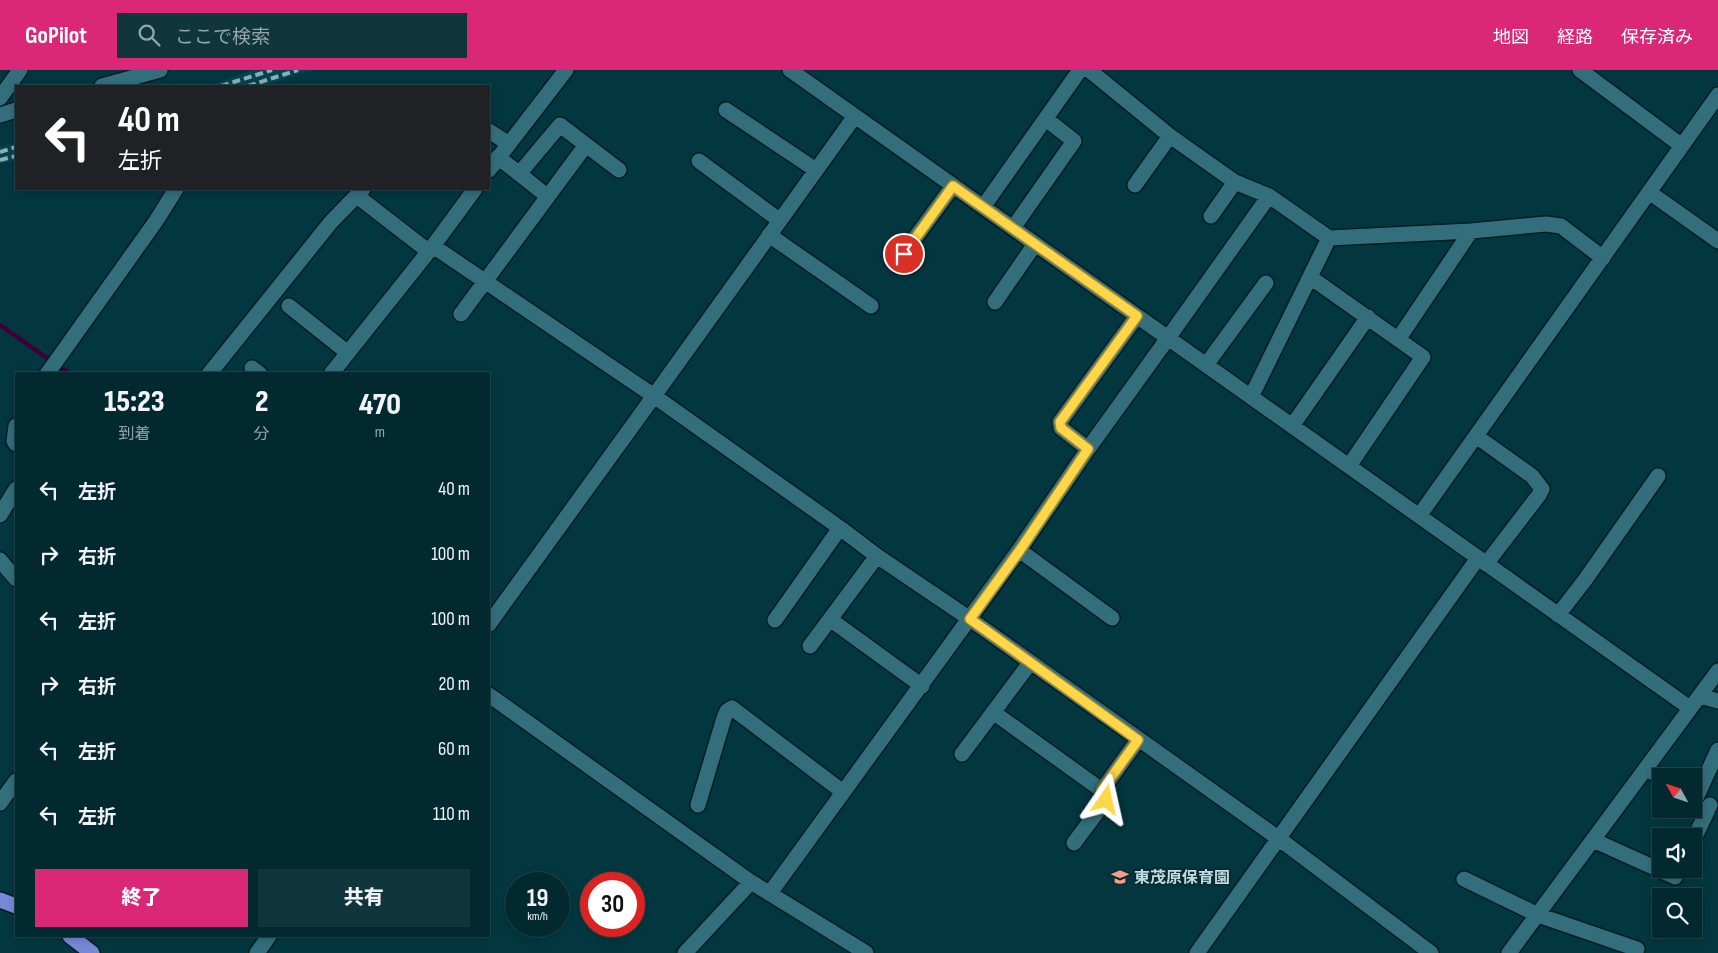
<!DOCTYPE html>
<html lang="ja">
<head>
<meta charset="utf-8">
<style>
  :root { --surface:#022930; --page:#10353c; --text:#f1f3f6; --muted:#96a6ab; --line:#23454c; --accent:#db2777 }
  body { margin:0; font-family:"Sofia Sans Condensed","Noto Sans JP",sans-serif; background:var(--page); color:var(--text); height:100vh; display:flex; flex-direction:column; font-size:19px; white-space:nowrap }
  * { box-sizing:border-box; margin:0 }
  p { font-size:16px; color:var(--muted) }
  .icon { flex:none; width:28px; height:28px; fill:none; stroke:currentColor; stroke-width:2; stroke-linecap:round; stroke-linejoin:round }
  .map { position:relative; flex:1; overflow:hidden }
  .sheet { position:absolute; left:15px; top:302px; width:475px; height:565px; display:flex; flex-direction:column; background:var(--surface); border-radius:0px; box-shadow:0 2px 8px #0003,0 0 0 1px var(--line) }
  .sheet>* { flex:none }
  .guide { position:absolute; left:15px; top:15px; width:475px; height:105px; border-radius:0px; box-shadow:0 2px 8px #0003,0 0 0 1px var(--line); background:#202124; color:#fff; overflow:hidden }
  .needle { width:32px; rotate:310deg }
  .fabs { position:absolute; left:1652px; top:698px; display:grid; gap:10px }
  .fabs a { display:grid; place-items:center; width:50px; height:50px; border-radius:0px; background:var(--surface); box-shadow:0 2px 8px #0003,0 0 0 1px var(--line); font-size:25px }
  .speed { position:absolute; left:505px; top:802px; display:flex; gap:10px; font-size:25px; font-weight:700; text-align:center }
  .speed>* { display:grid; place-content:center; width:65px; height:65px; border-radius:50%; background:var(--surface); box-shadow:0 2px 8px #0003,0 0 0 1px var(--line); line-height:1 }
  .speed small { font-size:12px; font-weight:400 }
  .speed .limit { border:8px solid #d22; background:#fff; color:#111 }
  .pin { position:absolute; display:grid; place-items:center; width:42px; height:42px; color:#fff; margin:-21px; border:2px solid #fff; border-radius:50%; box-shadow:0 1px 5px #0007 }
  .me { position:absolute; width:55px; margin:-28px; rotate:11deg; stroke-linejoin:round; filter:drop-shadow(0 0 4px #0008) }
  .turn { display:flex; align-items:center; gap:18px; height:105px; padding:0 20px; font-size:22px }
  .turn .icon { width:65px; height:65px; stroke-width:2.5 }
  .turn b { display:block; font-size:35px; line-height:42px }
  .eta { display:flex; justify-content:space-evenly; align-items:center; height:85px; text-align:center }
  .eta b { font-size:30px; font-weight:800; line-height:35px }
  .primary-button { display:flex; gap:10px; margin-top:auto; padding:10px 20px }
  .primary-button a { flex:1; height:58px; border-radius:0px; background:var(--accent); color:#fff; font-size:20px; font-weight:800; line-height:58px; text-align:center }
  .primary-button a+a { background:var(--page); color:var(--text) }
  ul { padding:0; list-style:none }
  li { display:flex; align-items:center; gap:15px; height:65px; padding:0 20px }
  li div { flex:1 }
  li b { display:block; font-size:19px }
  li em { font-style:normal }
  header { display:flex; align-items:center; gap:30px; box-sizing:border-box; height:70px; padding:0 25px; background:var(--accent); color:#fff }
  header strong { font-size:24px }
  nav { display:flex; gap:28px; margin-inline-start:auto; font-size:18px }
  .search { width:350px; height:45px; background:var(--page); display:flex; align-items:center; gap:12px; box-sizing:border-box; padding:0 18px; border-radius:0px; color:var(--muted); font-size:19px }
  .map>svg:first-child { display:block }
  .built { fill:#04434e }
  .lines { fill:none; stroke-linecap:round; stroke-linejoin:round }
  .stream { stroke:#3e0038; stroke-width:4.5 }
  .minor-casing { stroke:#001c23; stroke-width:18 }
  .highway-casing { stroke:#001c23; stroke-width:18 }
  .minor { stroke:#326e7b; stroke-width:15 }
  .highway { stroke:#7788d5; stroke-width:15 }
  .rail { stroke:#89aeb5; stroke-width:4; stroke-dasharray:8 4; stroke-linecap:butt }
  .route-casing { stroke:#a68a30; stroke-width:12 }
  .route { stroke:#ffd54a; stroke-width:9 }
  .labels { text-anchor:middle; stroke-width:4; stroke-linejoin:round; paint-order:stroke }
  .poi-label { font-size:16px; font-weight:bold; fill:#bedce3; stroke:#0a2b32; text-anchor:start }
</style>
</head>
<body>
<header>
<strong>GoPilot</strong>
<div class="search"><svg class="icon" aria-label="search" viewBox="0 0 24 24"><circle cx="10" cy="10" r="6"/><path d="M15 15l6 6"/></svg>ここで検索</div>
<nav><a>地図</a><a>経路</a><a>保存済み</a></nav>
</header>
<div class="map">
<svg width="1718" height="883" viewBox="0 0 1718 883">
  <rect width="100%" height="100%" fill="#033740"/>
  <!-- built -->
  <path class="built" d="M253,0h61l-51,16h-56z
    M16,73v17l-16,4v-17z"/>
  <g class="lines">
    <!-- stream -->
    <path class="stream" d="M0,255l70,49"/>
    <!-- minor casing -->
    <g class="minor-casing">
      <path id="minor" d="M790,0l900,638
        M1089,0l81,66 65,46 34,14 60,42 142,-7 75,-7 15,2 42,32
        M1580,0l102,76
        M102,16l58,-16
        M0,28l20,-28
        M726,40l90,60
        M0,45l16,-5
        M489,61l20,13
        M498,87l49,39
        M699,91l80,59
        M489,100l77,-100
        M519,104l41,-49 59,45
        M1135,115l35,-49
        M1649,122l69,49
        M357,126l71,55
        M983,137l97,-137
        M1211,146l24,-34
        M1013,158l61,-87 -28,-22
        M769,165l102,71
        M433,176l221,150 186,132 37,28 93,63 308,219 153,115
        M904,183l49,-67
        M1310,207l113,80 -74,109
        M995,232l40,-58
        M289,236l59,47
        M461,244l125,-169
        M1399,268l72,-107
        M1206,295l60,-82
        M252,298l8,6
        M47,304l109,-153 20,-32
        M209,304l122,-152 32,-33
        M331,304l102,-128 42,-57
        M1251,327l78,-159
        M16,356l-2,15 2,3
        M1292,356l76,-109
        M1476,366l56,40 10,13 -3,6 -53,69
        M1088,379l-27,-21 -1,-6 77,-106
        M0,445l16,-26
        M1419,446l299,-421
        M1019,480l93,68
        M0,490l16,19
        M1558,545l27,-35 73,-104
        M775,550l65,-92
        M831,550l91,66
        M489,554l165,-228 201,-280
        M810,576l67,-90
        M489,625l262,187 115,71
        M1700,626l18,5
        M993,642l114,82 -1,6 -32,43
        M962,684l68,-91
        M1646,699l15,8
        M1102,720l36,-50
        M1697,726l21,-46
        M0,733l16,-22
        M698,735l26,-87 3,-7 5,-3 111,84
        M1694,769l16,-34
        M1593,770l82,37 4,-8
        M1464,809l74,36 99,34
        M770,823l249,-343 69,-101 80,-111 101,-142
        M257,883l12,-17
        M685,883l66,-71
        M1197,883l281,-395
        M1509,883l209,-282"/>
    </g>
    <!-- highway casing -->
    <g class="highway-casing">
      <path id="highway" d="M0,830l16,6
        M70,866l22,17"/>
    </g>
    <!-- minor -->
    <use href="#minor" class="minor"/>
    <!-- highway -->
    <use href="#highway" class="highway"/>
    <!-- rail -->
    <path class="rail" d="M221,16l51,-16
      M248,16l50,-16
      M0,82l16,-5
      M0,90l16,-4"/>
  </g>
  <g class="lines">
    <!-- route casing -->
    <g class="route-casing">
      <path id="route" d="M904,184l49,-68 184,130 -77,106 1,6 27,21 -68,101 -50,69 168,121 -36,50 5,4 -1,6"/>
    </g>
    <!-- route -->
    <use href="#route" class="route"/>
  </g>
  <!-- icons -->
  <defs>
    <g id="school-bare" transform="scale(1.35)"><path d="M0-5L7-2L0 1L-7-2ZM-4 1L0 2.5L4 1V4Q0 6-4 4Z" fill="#f49e8a" stroke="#0a2b32" stroke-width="2.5" paint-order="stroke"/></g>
  </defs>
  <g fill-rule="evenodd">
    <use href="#school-bare" x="1120" y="807"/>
  </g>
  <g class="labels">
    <!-- poi labels -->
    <g class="poi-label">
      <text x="1134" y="813">東茂原保育園</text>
    </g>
  </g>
</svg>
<div class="fabs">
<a><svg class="needle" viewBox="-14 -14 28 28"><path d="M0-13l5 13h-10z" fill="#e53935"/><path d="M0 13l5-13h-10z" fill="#96a6ab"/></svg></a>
<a><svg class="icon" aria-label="sound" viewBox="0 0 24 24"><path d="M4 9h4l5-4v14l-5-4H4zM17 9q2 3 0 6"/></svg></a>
<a><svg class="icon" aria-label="search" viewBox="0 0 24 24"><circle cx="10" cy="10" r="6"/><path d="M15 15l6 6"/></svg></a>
</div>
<div class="speed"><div>19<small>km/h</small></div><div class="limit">30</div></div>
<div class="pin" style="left:904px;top:184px;background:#d93025"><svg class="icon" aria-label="arrive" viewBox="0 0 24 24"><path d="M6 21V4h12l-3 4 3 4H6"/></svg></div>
<svg class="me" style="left:1106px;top:730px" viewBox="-20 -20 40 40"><path d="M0-17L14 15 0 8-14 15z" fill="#ffd54a" stroke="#fff" stroke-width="4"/></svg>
<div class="guide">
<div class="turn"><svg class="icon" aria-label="left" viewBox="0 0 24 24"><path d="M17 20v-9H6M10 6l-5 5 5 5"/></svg><div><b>40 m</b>左折</div></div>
</div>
<section class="sheet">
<div class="eta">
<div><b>15:23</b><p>到着</p></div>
<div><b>2</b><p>分</p></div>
<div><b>470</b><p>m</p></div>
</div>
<ul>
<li><svg class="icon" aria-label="left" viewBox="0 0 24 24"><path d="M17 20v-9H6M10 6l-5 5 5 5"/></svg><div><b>左折</b></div><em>40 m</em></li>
<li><svg class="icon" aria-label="right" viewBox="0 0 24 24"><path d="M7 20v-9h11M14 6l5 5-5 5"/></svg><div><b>右折</b></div><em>100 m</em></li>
<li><svg class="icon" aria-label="left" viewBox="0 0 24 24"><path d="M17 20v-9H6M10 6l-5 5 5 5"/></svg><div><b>左折</b></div><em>100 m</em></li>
<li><svg class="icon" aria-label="right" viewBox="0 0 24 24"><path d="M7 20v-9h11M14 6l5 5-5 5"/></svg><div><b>右折</b></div><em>20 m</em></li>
<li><svg class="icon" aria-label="left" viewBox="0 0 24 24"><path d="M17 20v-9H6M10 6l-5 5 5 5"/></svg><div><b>左折</b></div><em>60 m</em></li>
<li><svg class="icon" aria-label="left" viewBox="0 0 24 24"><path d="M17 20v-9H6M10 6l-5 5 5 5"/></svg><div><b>左折</b></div><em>110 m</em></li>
</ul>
<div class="primary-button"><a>終了</a><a>共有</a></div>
</section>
</div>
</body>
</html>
